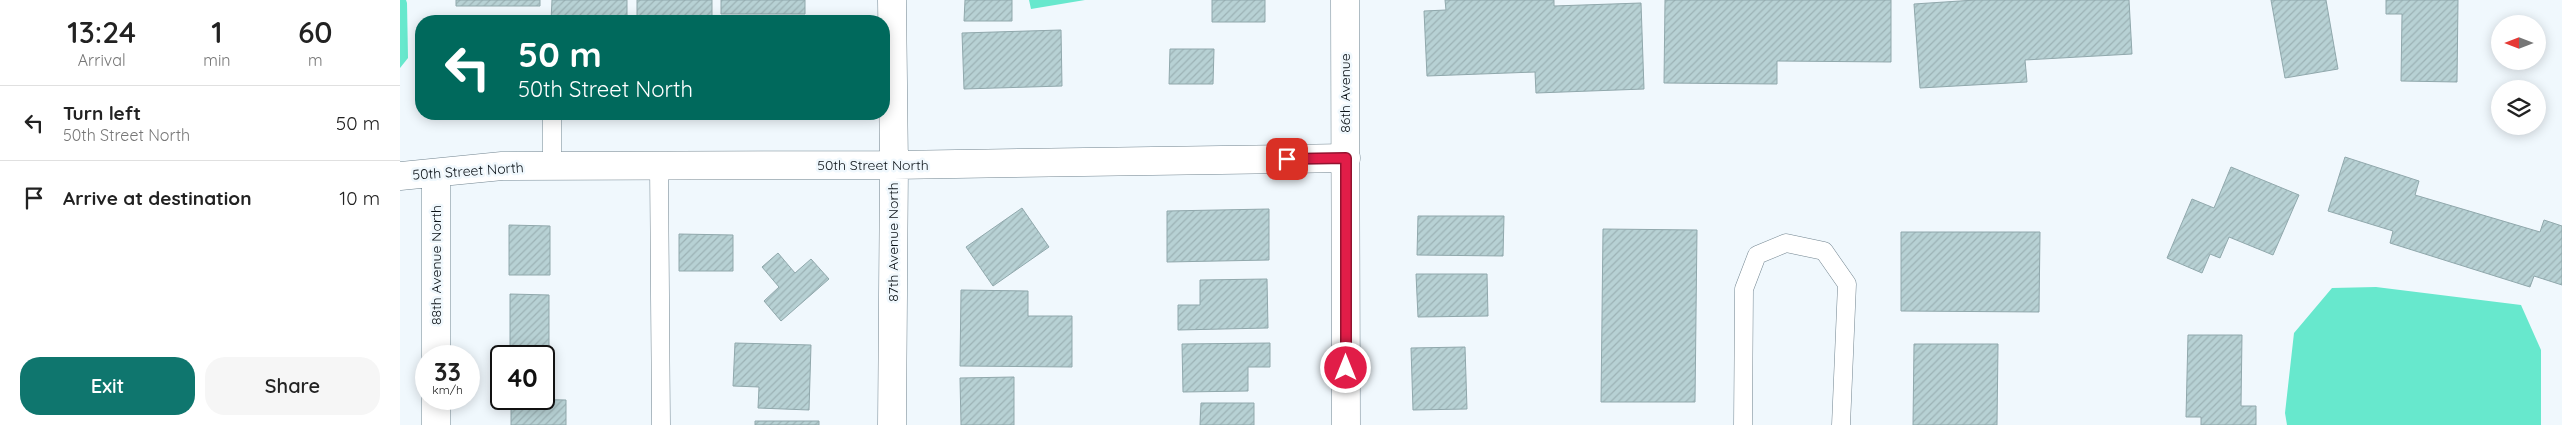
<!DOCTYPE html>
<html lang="en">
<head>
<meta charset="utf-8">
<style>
  :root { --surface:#fff; --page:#f6f6f6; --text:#222; --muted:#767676; --line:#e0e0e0; --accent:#0f766e }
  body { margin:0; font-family:Quicksand,sans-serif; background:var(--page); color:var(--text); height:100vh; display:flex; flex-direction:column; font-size:19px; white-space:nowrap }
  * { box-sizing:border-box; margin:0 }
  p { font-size:16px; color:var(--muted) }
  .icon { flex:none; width:28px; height:28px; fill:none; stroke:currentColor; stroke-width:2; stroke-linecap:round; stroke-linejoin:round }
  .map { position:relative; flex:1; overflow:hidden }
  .panel { display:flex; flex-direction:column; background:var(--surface); width:400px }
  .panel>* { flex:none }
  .top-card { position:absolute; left:15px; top:15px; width:475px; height:105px; border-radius:20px; box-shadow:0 2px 12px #0003; background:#00695c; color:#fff; overflow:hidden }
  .needle { width:32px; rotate:270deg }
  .buttons { position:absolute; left:2091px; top:15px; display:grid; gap:10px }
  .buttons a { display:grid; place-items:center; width:55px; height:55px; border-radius:50%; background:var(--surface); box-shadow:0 2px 12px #0003; font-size:25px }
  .speed { position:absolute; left:15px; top:345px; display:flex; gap:10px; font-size:25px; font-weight:700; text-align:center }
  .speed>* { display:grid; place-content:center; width:65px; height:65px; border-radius:50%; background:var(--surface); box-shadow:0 2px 12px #0003; line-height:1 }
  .speed small { font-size:12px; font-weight:400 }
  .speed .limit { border:2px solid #111; border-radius:8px; background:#fff; color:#111 }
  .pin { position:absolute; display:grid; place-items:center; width:42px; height:42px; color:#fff; margin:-21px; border-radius:10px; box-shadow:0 2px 8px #0006 }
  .me { position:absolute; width:55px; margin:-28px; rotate:0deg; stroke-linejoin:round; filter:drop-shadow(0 0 4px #0008) }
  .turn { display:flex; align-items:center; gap:18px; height:105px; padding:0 20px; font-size:22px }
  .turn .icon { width:65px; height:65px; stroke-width:2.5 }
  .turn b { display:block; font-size:35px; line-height:42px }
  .eta { display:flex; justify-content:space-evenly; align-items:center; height:85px; text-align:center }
  .eta b { font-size:30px; font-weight:600; line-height:35px }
  .cta { display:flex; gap:10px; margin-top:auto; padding:10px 20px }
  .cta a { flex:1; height:58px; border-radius:20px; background:var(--accent); color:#fff; font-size:20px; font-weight:600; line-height:58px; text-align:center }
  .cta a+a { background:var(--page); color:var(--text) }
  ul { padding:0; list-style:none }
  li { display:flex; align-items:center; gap:15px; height:75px; padding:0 20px; border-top:1px solid var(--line) }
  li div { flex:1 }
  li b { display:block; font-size:19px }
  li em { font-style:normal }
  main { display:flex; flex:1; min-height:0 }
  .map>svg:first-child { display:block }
  .water { fill:#67e8cd }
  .building { fill:url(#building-hatch); stroke:#90a8ac }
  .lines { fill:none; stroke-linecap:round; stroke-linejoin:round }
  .lane-casing { stroke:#728590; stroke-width:19 }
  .street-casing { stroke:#728590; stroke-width:29 }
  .secondary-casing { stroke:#728590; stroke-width:29 }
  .lane { stroke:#fff; stroke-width:18 }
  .street { stroke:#fff; stroke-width:28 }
  .secondary { stroke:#fff; stroke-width:28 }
  .route-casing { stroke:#92132f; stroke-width:12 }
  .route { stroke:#e11d48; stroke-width:9 }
  .labels { text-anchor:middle; stroke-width:5; stroke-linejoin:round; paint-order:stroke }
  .street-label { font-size:14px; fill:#0a1116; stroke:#f0f8fd }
</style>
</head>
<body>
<main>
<section class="panel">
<div class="eta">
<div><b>13:24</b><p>Arrival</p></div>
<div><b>1</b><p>min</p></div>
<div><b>60</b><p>m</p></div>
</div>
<ul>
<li><svg class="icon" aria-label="left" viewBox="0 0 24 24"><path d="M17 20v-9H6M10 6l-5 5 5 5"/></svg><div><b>Turn left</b><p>50th Street North</p></div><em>50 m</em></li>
<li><svg class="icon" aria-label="arrive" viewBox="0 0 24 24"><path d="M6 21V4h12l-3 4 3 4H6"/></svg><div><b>Arrive at destination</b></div><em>10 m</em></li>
</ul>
<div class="cta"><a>Exit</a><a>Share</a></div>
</section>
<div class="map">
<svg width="2162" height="425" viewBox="0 0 2162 425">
  <defs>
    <pattern id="building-hatch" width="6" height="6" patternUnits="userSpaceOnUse" patternTransform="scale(1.25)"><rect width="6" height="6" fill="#b7d1d4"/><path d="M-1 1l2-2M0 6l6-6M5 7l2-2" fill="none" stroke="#9cb2b5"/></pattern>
  </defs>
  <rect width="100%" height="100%" fill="#f0f8fd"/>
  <!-- water -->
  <path class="water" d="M0,0h6l1,3 1,55 -8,10z
    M629,0h56l-54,9z
    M1976,287l145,18 20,45v75h-254l-2,-12 9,-80 38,-45z"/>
  <!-- building -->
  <path class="building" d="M56,0h84v6h-84z
    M152,0h75v21h-76z
    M237,0h75v21h-75z
    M321,0h84v14h-84z
    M565,0h47v21h-48z
    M812,0h53v22h-53z
    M1045,0h109v6l87,-3 3,86 -108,4 -1,-21 -108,4 -3,-65 22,-1z
    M1265,0h226v62l-114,-1v23l-113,-1z
    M1575,0h154l3,54 -107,6 2,22 -107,6 -6,-84z
    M1871,0h55l12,69 -53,9z
    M1986,0h72l-1,82 -56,-1 1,-67h-16z
    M56,18h55v3h-55z
    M661,30l1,56 -98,3 -2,-56z
    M770,49h44l-1,35h-44z
    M1945,157l74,24 -4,14 125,37 4,-12 18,6v59l-28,-9 -4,11 -140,-44 3,-12 -65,-20z
    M1831,167l68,28 -26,60 -44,-18 -9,21 -10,-4 -8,19 -35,-15 25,-59 22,9z
    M622,208l27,39 -56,39 -27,-39z
    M869,209v51l-102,2v-51z
    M1018,216h86l-1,40 -86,-1z
    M109,225l41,1v49h-41z
    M1203,229l94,1 -2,172h-94z
    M1501,232h139l-1,80 -138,-1z
    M279,234l54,1v36h-54z
    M378,253l17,20 16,-14 18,20 -48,42 -17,-20 15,-14 -17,-20z
    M1016,274h71l1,42 -70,1z
    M867,279l1,49 -90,2v-25h22v-25z
    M561,290l67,1v25h44v51l-112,-1z
    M110,294l39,1v69h-5v-8h-34z
    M1788,335h54l-1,71h15v19h-55v-8h-15z
    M335,343l76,2 -2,65 -51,-2 1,-21 -26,-1z
    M870,343v24h-22v24l-65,1 -1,-48z
    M1514,344h84l-1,81h-84z
    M1065,347l2,62 -54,1 -2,-62z
    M614,377v48h-53l-1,-47z
    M111,399l55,1v25h-55z
    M801,403h53v22h-54z
    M355,421h64v4h-64z"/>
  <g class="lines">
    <!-- lane casing -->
    <g class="lane-casing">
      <path id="lane" d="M152,166v-52
        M259,166l2,259
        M1343,425l1,-136 13,-34 29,-12 38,8 23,33 -6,141"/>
    </g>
    <!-- street casing -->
    <g class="street-casing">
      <path id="street" d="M36,173v183
        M0,176l102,-10 392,-1 452,-7
        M36,399v26
        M492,425l2,-260 -2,-165"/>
    </g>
    <!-- secondary casing -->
    <g class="secondary-casing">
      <path id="secondary" d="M945,0l1,425"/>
    </g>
    <!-- lane -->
    <use href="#lane" class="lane"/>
    <!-- street -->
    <use href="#street" class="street"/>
    <!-- secondary -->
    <use href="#secondary" class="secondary"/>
  </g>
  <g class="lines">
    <!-- route casing -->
    <g class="route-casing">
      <path id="route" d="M887,159l59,-1v210"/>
    </g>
    <!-- route -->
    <use href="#route" class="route"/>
  </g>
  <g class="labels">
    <!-- street labels -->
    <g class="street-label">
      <text transform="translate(945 93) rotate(-90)" y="5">86th Avenue</text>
      <text x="473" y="170">50th Street North</text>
      <text transform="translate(68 171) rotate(-4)" y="5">50th Street North</text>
      <text transform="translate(493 242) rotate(-90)" y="5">87th Avenue North</text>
      <text transform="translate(36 265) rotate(-90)" y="5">88th Avenue North</text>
    </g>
  </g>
</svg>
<div class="buttons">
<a><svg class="needle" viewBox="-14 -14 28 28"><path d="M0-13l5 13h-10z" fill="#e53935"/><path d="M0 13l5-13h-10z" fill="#767676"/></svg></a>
<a><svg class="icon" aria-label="layers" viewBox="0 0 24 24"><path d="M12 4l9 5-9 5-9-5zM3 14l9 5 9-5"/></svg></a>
</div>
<div class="speed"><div>33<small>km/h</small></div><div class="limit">40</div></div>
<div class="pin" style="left:887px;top:159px;background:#d93025"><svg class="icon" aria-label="arrive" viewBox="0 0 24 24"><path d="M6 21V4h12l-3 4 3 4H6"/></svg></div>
<svg class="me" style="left:946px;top:368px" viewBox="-20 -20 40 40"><circle r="17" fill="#e11d48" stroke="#fff" stroke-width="3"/><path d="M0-11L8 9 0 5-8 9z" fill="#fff"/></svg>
<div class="top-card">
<div class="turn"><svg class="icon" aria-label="left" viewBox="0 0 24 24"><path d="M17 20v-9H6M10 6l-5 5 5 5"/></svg><div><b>50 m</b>50th Street North</div></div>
</div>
</div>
</main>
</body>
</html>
